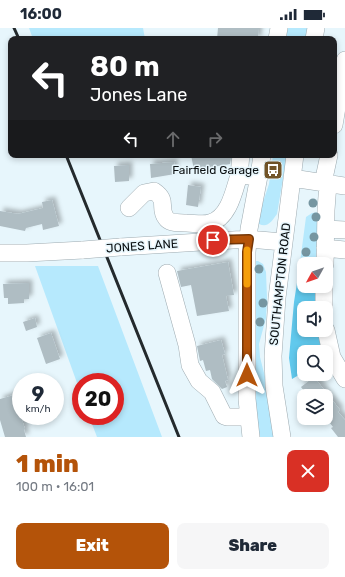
<!DOCTYPE html>
<html lang="en">
<head>
<meta charset="utf-8">
<style>
  :root { --surface:#fff; --page:#f6f6f7; --text:#1f2937; --muted:#747a83; --accent:#b45309 }
  body { margin:0; font-family:Rubik,sans-serif; background:var(--page); color:var(--text); height:100vh; display:flex; flex-direction:column; font-size:15px; white-space:nowrap }
  * { box-sizing:border-box; margin:0 }
  p { font-size:13px; color:var(--muted) }
  .icon { flex:none; width:22px; height:22px; fill:none; stroke:currentColor; stroke-width:2; stroke-linecap:round; stroke-linejoin:round }
  .map { position:relative; height:409px; overflow:hidden }
  .side { display:flex; flex-direction:column; background:var(--surface); flex:1 }
  .side>* { flex:none }
  .top-card { position:absolute; left:8px; top:8px; width:329px; height:122px; border-radius:8px; box-shadow:0 2px 6px #0003; background:#202124; color:#fff; overflow:hidden }
  .needle { width:26px; rotate:230deg }
  .fabs { position:absolute; left:297px; top:229px; display:grid; gap:8px }
  .fabs a { display:grid; place-items:center; width:36px; height:36px; border-radius:8px; background:var(--surface); box-shadow:0 2px 6px #0003; font-size:20px }
  .speed { position:absolute; left:12px; top:345px; display:flex; gap:8px; font-size:20px; font-weight:700; text-align:center }
  .speed>* { display:grid; place-content:center; width:52px; height:52px; border-radius:50%; background:var(--surface); box-shadow:0 2px 6px #0003; line-height:1 }
  .speed small { font-size:10px; font-weight:400 }
  .speed .limit { border:6px solid #d22; background:#fff; color:#111 }
  .pin { position:absolute; display:grid; place-items:center; width:34px; height:34px; color:#fff; margin:-17px; border:2px solid #fff; border-radius:50%; box-shadow:0 1px 4px #0007 }
  .me { position:absolute; width:44px; margin:-22px; rotate:0deg; stroke-linejoin:round; filter:drop-shadow(0 0 3px #0008) }
  .turn { display:flex; align-items:center; gap:14px; height:84px; padding:0 16px; font-size:18px }
  .turn .icon { width:52px; height:52px; stroke-width:2.5 }
  .turn b { display:block; font-size:28px; line-height:34px }
  .lanes { display:flex; align-items:center; height:38px; padding:0 16px; background:#0003; justify-content:center; gap:20px; direction:ltr }
  .lanes .off { opacity:.35 }
  .round { display:grid; place-items:center; flex:none; width:42px; height:42px; border-radius:8px; background:var(--page) }
  .headline { display:flex; align-items:center; justify-content:space-between; height:68px; padding:0 16px }
  h1 { font-size:24px; font-weight:800; line-height:30px; color:var(--accent) }
  .button { display:flex; gap:8px; margin-top:auto; padding:8px 16px }
  .button a { flex:1; height:46px; border-radius:8px; background:var(--accent); color:#fff; font-size:16px; font-weight:800; line-height:46px; text-align:center }
  .button a+a { background:var(--page); color:var(--text) }
  .status { display:flex; justify-content:space-between; align-items:center; height:28px; padding:0 20px; background:var(--surface); direction:ltr }
  .status svg { height:11px; fill:currentColor }
  .map>svg:first-child { display:block }
  .green { fill:#b6e9fd }
  .forest { fill:#61c9ed }
  .building { fill:#afbdc3; filter:url(#shadow) }
  .lines { fill:none; stroke-linecap:round; stroke-linejoin:round }
  .minor-casing { stroke:#9eabb1; stroke-width:18 }
  .minor { stroke:#fff; stroke-width:17 }
  .rail { stroke:#242a2d; stroke-width:3 }
  .minor-bridge-casing { stroke:#9eabb1; stroke-width:18; stroke-linecap:butt }
  .minor-bridge { stroke:#fff; stroke-width:17 }
  .tree { fill:#7696a1 }
  .route-casing { stroke:#753606; stroke-width:10 }
  .route { stroke:#b45309; stroke-width:7 }
  .slow { stroke:#f59e0b; stroke-width:7 }
  .labels { text-anchor:middle; stroke-width:3; stroke-linejoin:round; paint-order:stroke }
  .poi-label { font-size:12px; fill:#0a0f11; stroke:#e7f6fc; text-anchor:end }
  .street-label { font-size:12px; fill:#0a0f11; stroke:#e7f6fc }
</style>
</head>
<body>
<div class="status"><b>16:00</b><svg viewBox="0 0 49 12"><path d="M0 12V9h3v3zM5 12V6h3v6zM10 12V3h3v9zM15 12V0h3v12zM26 1h20v11H26zM47 4h2v5h-2z"/></svg></div>
<div class="map">
<svg width="345" height="409" viewBox="0 0 345 409">
  <defs>
    <filter id="shadow"><feDropShadow dx="3.5" dy="-3.5" stdDeviation="2" flood-color="#0004"/></filter>
  </defs>
  <rect width="100%" height="100%" fill="#e7f6fc"/>
  <!-- green -->
  <path class="green" d="M29,0h114l2,11h-112z
    M285,0h23l-1,6 -4,5h-12l-5,-4z
    M273,127h14l-10,59c-5,7 -9,14 -18,10l-2,-4 12,-36z
    M322,184l-3,52h-15v5l-5,1 7,-53 6,-4z
    M254,233h4l5,3 3,8 1,26 -1,20 -7,26 1,13 6,24 9,56h-19z
    M35,238h63l64,171h-65l-8,-21h26v-34h-34v12z"/>
  <!-- forest -->
  <path class="forest" d="M304,241v17h14v22h-14v22h14l4,22h-18v20l-12,7 -3,-21 5,-56 5,-32z"/>
  <!-- building -->
  <path class="building" d="M218,0h41l-1,11h-41z
    M191,127h39v9l-36,6z
    M174,134l1,12 -24,4 -1,-14z
    M129,137v16l-14,1 -1,-16z
    M188,157l13,2 -3,20 -12,-2z
    M52,172l7,26 -16,4 -1,-6 -16,4 -1,3 -25,-5v-15l18,3 25,-6 -1,-6z
    M228,234l6,33 -8,1 3,15 -32,5 -6,-31 -10,2 -4,-16z
    M29,255v16h-5v4l-16,1v-6h-4l-1,-14z
    M35,290l2,9 -11,4 -3,-9z
    M51,305l9,26 -14,5 -9,-26z
    M221,312l4,14 -3,1 6,25 -3,1 2,6 -5,2 -10,-10 -2,-9 -4,1 -3,-11 -3,1 -3,-15z
    M314,349l26,33 -2,2 7,8v17h-7l-7,-9 2,-1 -7,-9v-22h-18l-7,-9z
    M14,367l11,34 -1,1 2,7h-21l-5,-17v-21z"/>
  <g class="lines">
    <!-- minor casing -->
    <g class="minor-casing">
      <path id="minor" d="M277,11l2,-11
        M314,11l2,-11
        M334,97l11,-65
        M241,127l-2,20 12,1
        M292,150l53,8
        M323,155l6,-28
        M129,180l15,-15 10,-2c15,10 4,17 12,27 4,6 13,4 20,5 7,0 17,2 24,0 19,-5 24,-32 29,-48
        M326,201l19,1
        M120,219l129,-8 34,3
        M325,220l20,2
        M0,225h27l56,-3
        M325,236l1,-54 2,-27
        M167,245l20,72 3,20 9,16 13,11 12,24 3,1h22
        M324,280v-22
        M326,302l6,27 13,22
        M251,409l-4,-38v-147l2,-23 10,-53 3,-21
        M282,409l-8,-51 -1,-30 4,-58 18,-143"/>
    </g>
    <!-- minor -->
    <use href="#minor" class="minor"/>
    <!-- rail -->
    <path class="rail" d="M14,0l5,11
      M66,127l113,282"/>
    <!-- minor-bridge casing -->
    <g class="minor-bridge-casing">
      <path id="minor-bridge" d="M83,222l37,-3"/>
    </g>
    <!-- minor-bridge -->
    <use href="#minor-bridge" class="minor-bridge"/>
  </g>
  <!-- trees -->
  <g class="tree">
    <circle cx="313" cy="175" r="4.5"/>
    <circle cx="316" cy="189" r="4.5"/>
    <circle cx="314" cy="209" r="4.5"/>
    <circle cx="306" cy="224" r="4.5"/>
    <circle cx="259" cy="241" r="4.5"/>
    <circle cx="263" cy="275" r="4.5"/>
    <circle cx="260" cy="294" r="4.5"/>
  </g>
  <g class="lines">
    <!-- route casing -->
    <g class="route-casing">
      <path id="route" d="M213,212l36,-1 -2,13v123"/>
    </g>
    <!-- route -->
    <use href="#route" class="route"/>
    <!-- slow -->
    <path class="slow" d="M247,256v-34"/>
  </g>
  <!-- icons -->
  <defs>
    <g id="bus-square" transform="scale(1)"><rect x="-9" y="-9" width="18" height="18" rx="4" fill="#725428" stroke="#e7f6fc"/><path d="M-5-6H5V4H4V6H2V4H-2V6H-4V4H-5ZM-3.5-4V0h7V-4ZM-3.5 1.2v1.5H-2V1.2ZM2 1.2v1.5H3.5V1.2Z" fill="#fff"/></g>
  </defs>
  <g fill-rule="evenodd">
    <use href="#bus-square" x="273" y="142"/>
  </g>
  <g class="labels">
    <!-- poi labels -->
    <g class="poi-label">
      <text x="259" y="146">Fairfield Garage</text>
    </g>
    <!-- street labels -->
    <g class="street-label">
      <text transform="translate(142 218) rotate(-4)" y="4">JONES LANE</text>
      <text transform="translate(280 256) rotate(-84)" y="4">SOUTHAMPTON ROAD</text>
    </g>
  </g>
</svg>
<div class="fabs">
<a><svg class="needle" viewBox="-14 -14 28 28"><path d="M0-13l5 13h-10z" fill="#e53935"/><path d="M0 13l5-13h-10z" fill="#747a83"/></svg></a>
<a><svg class="icon" aria-label="sound" viewBox="0 0 24 24"><path d="M4 9h4l5-4v14l-5-4H4zM17 9q2 3 0 6"/></svg></a>
<a><svg class="icon" aria-label="search" viewBox="0 0 24 24"><circle cx="10" cy="10" r="6"/><path d="M15 15l6 6"/></svg></a>
<a><svg class="icon" aria-label="layers" viewBox="0 0 24 24"><path d="M12 4l9 5-9 5-9-5zM3 14l9 5 9-5"/></svg></a>
</div>
<div class="speed"><div>9<small>km/h</small></div><div class="limit">20</div></div>
<div class="pin" style="left:213px;top:212px;background:#d93025"><svg class="icon" aria-label="arrive" viewBox="0 0 24 24"><path d="M6 21V4h12l-3 4 3 4H6"/></svg></div>
<svg class="me" style="left:247px;top:347px" viewBox="-20 -20 40 40"><path d="M0-17L14 15 0 8-14 15z" fill="#b45309" stroke="#fff" stroke-width="4"/></svg>
<div class="top-card">
<div class="turn"><svg class="icon" aria-label="left" viewBox="0 0 24 24"><path d="M17 20v-9H6M10 6l-5 5 5 5"/></svg><div><b>80 m</b>Jones Lane</div></div>
<div class="lanes"><svg class="icon" aria-label="left" viewBox="0 0 24 24"><path d="M17 20v-9H6M10 6l-5 5 5 5"/></svg><svg class="icon off" aria-label="ahead" viewBox="0 0 24 24"><path d="M12 20V5M6 11l6-6 6 6"/></svg><svg class="icon off" aria-label="right" viewBox="0 0 24 24"><path d="M7 20v-9h11M14 6l5 5-5 5"/></svg></div>
</div>
</div>
<section class="side">
<div class="headline"><div><h1>1 min</h1><p>100 m · 16:01</p></div><a class="round" style="background:#d93025;color:#fff"><svg class="icon" aria-label="close" viewBox="0 0 24 24"><path d="M6 6l12 12M18 6L6 18"/></svg></a></div>
<div class="button"><a>Exit</a><a>Share</a></div>
</section>
</body>
</html>
